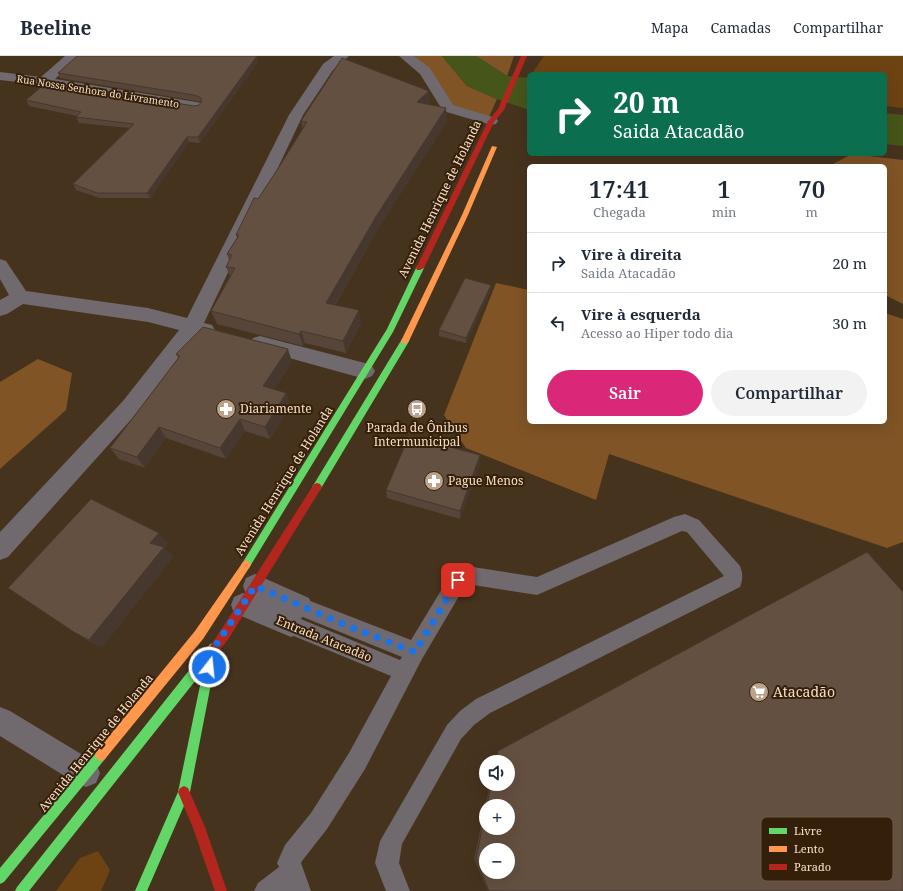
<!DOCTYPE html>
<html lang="pt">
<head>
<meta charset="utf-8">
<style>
  :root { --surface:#fff; --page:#f2f2f3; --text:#1f2937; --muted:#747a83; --line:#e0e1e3; --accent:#db2777 }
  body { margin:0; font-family:"Noto Serif",serif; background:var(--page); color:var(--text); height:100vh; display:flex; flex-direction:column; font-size:15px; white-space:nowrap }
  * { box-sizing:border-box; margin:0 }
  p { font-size:13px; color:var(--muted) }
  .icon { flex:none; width:22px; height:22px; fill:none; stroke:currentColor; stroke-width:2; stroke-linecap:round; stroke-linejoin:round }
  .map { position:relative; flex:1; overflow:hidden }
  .drawer { position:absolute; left:527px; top:108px; width:360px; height:260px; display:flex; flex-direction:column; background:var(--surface); border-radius:6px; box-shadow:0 4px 16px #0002 }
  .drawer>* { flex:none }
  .hud { position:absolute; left:527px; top:16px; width:360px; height:84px; border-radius:6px; box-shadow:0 4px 16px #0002; background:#0b6e4f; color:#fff; overflow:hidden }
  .tools { position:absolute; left:479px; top:699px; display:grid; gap:8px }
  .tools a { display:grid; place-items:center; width:36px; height:36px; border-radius:50%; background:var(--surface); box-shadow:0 4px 16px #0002; font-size:20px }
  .pin { position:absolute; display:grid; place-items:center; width:34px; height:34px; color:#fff; margin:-17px; border-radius:8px; box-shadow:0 2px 6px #0006 }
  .me { position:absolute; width:44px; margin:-22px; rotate:16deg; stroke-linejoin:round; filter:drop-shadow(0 0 3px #0008) }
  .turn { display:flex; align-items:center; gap:14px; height:84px; padding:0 20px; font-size:18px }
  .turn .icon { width:52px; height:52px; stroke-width:2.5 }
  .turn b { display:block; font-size:28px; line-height:34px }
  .eta { display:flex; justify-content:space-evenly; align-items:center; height:68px; text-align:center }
  .eta b { font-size:24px; font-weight:600; line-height:28px }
  .primary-button { display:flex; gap:8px; margin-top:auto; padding:8px 20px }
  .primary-button a { flex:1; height:46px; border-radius:24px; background:var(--accent); color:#fff; font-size:16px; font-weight:600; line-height:46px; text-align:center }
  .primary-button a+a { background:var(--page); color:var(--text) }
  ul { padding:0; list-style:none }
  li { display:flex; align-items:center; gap:12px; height:60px; padding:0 20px; border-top:1px solid var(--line) }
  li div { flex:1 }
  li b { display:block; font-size:15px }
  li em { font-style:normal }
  header { display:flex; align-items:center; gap:24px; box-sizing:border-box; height:56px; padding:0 20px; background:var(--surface); border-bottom:1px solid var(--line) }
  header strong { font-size:19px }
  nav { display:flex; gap:22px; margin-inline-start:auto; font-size:14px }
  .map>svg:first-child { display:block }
  .green { fill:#6d4314 }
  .forest { fill:#805425 }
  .water { fill:#46561a }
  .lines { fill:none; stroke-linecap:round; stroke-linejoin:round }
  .lane { fill:#70696e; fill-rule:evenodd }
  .street { fill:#70696e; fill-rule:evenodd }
  .fast { fill:#63d668; fill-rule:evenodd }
  .slow { fill:#ff974d; fill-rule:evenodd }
  .jam { fill:#b3261e; fill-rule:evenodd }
  .wall { fill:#564538; fill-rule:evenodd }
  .shaded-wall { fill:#46382e }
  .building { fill:#645041; stroke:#46382e; fill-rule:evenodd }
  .route { stroke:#1a73e8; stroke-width:7; stroke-dasharray:0 12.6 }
  .labels { text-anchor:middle; stroke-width:4; stroke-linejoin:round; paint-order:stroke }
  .far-street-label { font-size:10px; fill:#fadfc6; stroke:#331f0a }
  .street-label { font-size:12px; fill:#fadfc6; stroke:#331f0a }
  .poi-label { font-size:12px; fill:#fadfc6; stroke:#331f0a; text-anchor:start }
  .near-poi-label { font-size:14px; fill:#fadfc6; stroke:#331f0a; text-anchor:start }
  .key { fill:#331f0a; stroke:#6f5942; stroke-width:1 }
  .key-label { font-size:11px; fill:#fadfc6 }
</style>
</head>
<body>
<header>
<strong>Beeline</strong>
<nav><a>Mapa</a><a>Camadas</a><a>Compartilhar</a></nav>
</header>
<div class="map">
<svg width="903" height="835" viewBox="0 0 903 835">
  <rect width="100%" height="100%" fill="#46331d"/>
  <!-- green -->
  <path class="green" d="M544,0h359v52l-18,-2v-32h-330l-22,-2z
    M98,795l12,19 -9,21h-45l24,-33z"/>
  <!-- forest -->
  <path class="forest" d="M412,0h30l25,30 30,13 -8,18 -37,-10z
    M476,0h38l-7,20z
    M852,98l51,6v144l-18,-9v-129h-56z
    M496,227l33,7v132h356v-109l18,6v223l-16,6 -278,-94 -13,46 -130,-52 -22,-33z
    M38,303l34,14 -6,37 -66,59v-87z"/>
  <!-- water -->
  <path class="water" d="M442,0h34l31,20 22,2v32l-32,-11 -30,-13z
    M885,57l18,2v31l-18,-2z"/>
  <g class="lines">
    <!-- lane -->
    <path class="lane" d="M685,458l14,6 41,46c3,8 3,13 0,21l-250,126 -16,12 -13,14 -59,105 -3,19 11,28h-24l-11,-28 5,-22 67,-116 13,-14 16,-12 248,-123 -37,-44 -5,-1 -145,64 -64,-10 -8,1 -43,73 -57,110 -38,60 -25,32 -1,2 10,28h-57l4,-8 21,-16 -2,-4 8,-18 26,-32 38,-60 42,-77 -107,-44 -3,-7 3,-7 7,-3 109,45 2,-3 -109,-44 -3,-7 3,-7 7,-2 111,43 40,-66c8,-4 13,-7 22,-7l64,10 137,-60z"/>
    <!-- street -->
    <path class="street" d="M65,0h15l-25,23 141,23 5,1 2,3 -2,3 -5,1 -152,-25 -44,-5v-8l41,5z
      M334,0h15l-16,14 -30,45 -99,208 8,2 3,5 -3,5 -7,2 -8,-2 -60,78 -129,144 -8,3v-28l123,-131 56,-71 -31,-8 -125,-18 -16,10 -7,2v-16l9,-5 -9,-16v-20l6,2 20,30 122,17 39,10 102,-203 34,-51z
      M399,0h15l16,12 23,37 43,13 2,3 -2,3 -5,1 -48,-14 -23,-37z
      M260,280l105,27 7,3 3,5 -3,5 -7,3 -112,-31 -3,-5 3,-5z
      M255,518l54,24 3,8 -3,8 -8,4 3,7 -4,9 -9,3 -57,-24 -3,-8 3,-8 9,-4 8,3 -5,-2 -3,-8 3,-8z
      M0,651l10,4 86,52 4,10 -4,10 -10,4 -10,-4 -76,-47z"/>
    <!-- fast -->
    <path class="fast" d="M417,210h3l4,2 -31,64 -144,236 -3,2 -3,-2 -2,-3 2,-3 144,-233z
      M405,282l3,1 1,2 -1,2 -88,147 -3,1 -3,-1 -2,-3 2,-3 88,-145z
      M214,587l4,1 1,4 -2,5 -27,139 -43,99h-12l43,-99 25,-121 -174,220h-14l2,-4 193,-243z
      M101,693l4,2 2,4 -2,4 -101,123 -4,2v-16l97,-117z"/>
    <!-- slow -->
    <path class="slow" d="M492,90l5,1 -29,68 -59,126 -4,3 -3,-1 -1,-2 61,-126z
      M246,504l3,2 2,3 -2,3 -46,71 -98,120 -4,2 -4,-2 -2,-4 2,-4 98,-120 48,-69z"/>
    <!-- jam -->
    <path class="jam" d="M521,0h6l-23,54 -10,12 -70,146 -4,2h-3l-1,-2 72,-147 10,-12z
      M317,427l3,1 2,3 -2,3 -91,148 -11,14 -4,1 -4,-1 -1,-4 12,-18 93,-146z
      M184,730l4,2 17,39 22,64h-12l-22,-63 -15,-36 2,-4z"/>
  </g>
  <!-- wall -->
  <path class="wall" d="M258,6l-58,81 -11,-1 -39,56h-50l-24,-8 -3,-6 56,-56 -50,-5 -3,-6 1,-1 -48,-10 -3,-6 168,6 5,-1 3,-3 -6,-1 -136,-23 -2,-5z
    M430,48l17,17 -69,108 -43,76 26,18 -15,30 -41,-10 -2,3 -86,-22 -6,-13 19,-35 -4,-9 3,-7 -2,-6 10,-16 -1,-3 67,-106 -2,-8z
    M491,234l-25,53 -27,-7v-6z
    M176,298l116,8 -18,27 12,4 5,12 -21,34 -25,-8 -19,28 -60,-21 -21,30 -26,-9 -9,-11 68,-90z
    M480,399v9l-20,55 -73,-21 -1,-8z
    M168,487l-4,5 9,9 -71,90 -15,-7 -13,-8z
    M498,695l405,140h-415l-14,-32 16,-75h18v-22h-13l1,-5zM486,750h22l-22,22z"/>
  <!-- shaded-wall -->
  <path class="shaded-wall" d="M257,0l1,6 -58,81 -2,-6z
    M429,35l1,14 -13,-3z
    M446,52l1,13 -69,108 -50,87 -2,-13 51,-88z
    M187,81l2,5 -39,56 -3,-5z
    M491,229v5l-25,53v-5z
    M359,254l2,13 -15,30 -3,-12z
    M301,275l4,12 -2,3 -4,-12z
    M288,293l4,13 -24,36 -5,-12z
    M286,337l5,12 -21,34 -5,-12z
    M240,363l5,12 -19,28 -6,-11z
    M159,371l7,11 -21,30 -8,-11z
    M480,399v9l-20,55v-8z
    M159,477l9,10 -4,5 9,9 -71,90 -13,-7 61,-97z"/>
  <!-- building -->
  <path class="building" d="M77,0h180l-59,81h-11l-40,56h-50l-24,-9 61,-60 -58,-7 5,-5 -55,-12 21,-18 147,24 5,-1 3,-4 -2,-4 -6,-2 -136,-22z
    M342,2l87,33 -12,11 29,6 -69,107 -51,88 33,7 -16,31 -42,-10 -2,3 -88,-23 24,-43 -9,-1 6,-12 -5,-1 12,-19h-3l18,-37 4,1 21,-32 28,-45 -6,-1z
    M465,222l26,7 -25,53 -27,-8z
    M203,271l85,22 -25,37 23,7 -21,34 -25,-8 -20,29 -61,-21 -22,30 -27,-9 70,-92 -4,-2z
    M409,380l71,19 -20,56 -74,-21z
    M91,443l68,34 -9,10 14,4 -75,93 -15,-8 -66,-44z
    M867,496l36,40v299h-414l-13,-32 10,-50v19h22v-22h-21l4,-22h17v-22h-12l2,-11zM486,794h22v22h-22z"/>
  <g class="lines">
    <!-- route -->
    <path class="route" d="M209,611l3,-16 43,-65 93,40 67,26 43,-72"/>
  </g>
  <!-- icons -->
  <defs>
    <g id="pharmacy-disc" transform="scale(1)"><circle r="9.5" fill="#bba38b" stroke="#331f0a"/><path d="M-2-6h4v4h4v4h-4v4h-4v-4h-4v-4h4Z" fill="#fff"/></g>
    <g id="bus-disc" transform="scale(1)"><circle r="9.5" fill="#bba38b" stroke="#331f0a"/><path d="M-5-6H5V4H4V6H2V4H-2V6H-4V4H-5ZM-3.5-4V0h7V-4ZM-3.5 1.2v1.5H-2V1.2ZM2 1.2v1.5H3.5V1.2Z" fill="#fff"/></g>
    <g id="supermarket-disc" transform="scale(1)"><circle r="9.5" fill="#bba38b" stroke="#331f0a"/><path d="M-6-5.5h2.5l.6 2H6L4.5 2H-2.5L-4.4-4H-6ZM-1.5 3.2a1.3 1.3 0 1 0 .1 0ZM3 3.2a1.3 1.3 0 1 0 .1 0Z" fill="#fff"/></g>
  </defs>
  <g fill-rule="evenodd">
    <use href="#pharmacy-disc" x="226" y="353"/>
    <use href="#bus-disc" x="417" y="353"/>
    <use href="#pharmacy-disc" x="434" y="425"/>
    <use href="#supermarket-disc" x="759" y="636"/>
  </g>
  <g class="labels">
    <!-- far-street labels -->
    <g class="far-street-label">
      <text transform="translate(98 35) rotate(9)" y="4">Rua Nossa Senhora do Livramento</text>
    </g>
    <!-- street labels -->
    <g class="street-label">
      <text transform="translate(440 143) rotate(-64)" y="4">Avenida Henrique de Holanda</text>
      <text transform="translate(284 425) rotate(-58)" y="4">Avenida Henrique de Holanda</text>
      <text transform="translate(324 583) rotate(22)" y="4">Entrada Atacadão</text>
      <text transform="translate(96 687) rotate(-51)" y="4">Avenida Henrique de Holanda</text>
    </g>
    <!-- poi labels -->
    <g class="poi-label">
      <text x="240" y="357">Diariamente</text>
      <text x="417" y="376" text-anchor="middle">Parada de Ônibus<tspan x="417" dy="14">Intermunicipal</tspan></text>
      <text x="448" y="429">Pague Menos</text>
    </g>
    <!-- near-poi labels -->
    <g class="near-poi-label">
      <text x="773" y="641">Atacadão</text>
    </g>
  </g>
  <!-- legend -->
  <rect x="761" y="761" width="132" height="64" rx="6" class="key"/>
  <rect x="769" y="772" width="18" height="6" fill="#63d668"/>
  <rect x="769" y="790" width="18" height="6" fill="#ff974d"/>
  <rect x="769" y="808" width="18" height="6" fill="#b3261e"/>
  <g class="key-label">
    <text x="794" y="779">Livre</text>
    <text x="794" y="797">Lento</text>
    <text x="794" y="815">Parado</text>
  </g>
</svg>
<div class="tools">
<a><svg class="icon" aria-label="sound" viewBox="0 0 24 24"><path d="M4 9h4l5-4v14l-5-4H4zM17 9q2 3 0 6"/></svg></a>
<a>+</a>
<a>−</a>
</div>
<div class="pin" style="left:458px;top:524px;background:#d93025"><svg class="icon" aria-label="arrive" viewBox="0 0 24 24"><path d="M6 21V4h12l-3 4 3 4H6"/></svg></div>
<svg class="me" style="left:209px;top:611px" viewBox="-20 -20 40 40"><circle r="17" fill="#1a73e8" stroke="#fff" stroke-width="3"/><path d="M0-11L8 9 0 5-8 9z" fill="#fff"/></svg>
<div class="hud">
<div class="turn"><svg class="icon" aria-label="right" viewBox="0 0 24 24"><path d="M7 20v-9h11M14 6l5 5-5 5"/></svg><div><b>20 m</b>Saida Atacadão</div></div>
</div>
<section class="drawer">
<div class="eta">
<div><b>17:41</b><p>Chegada</p></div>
<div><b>1</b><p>min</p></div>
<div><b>70</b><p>m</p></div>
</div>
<ul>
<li><svg class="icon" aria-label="right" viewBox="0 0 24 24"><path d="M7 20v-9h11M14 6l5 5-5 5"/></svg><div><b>Vire à direita</b><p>Saida Atacadão</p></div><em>20 m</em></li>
<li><svg class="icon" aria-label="left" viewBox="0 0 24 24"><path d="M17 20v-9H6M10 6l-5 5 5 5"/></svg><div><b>Vire à esquerda</b><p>Acesso ao Hiper todo dia</p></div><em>30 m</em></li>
</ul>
<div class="primary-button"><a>Sair</a><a>Compartilhar</a></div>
</section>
</div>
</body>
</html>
